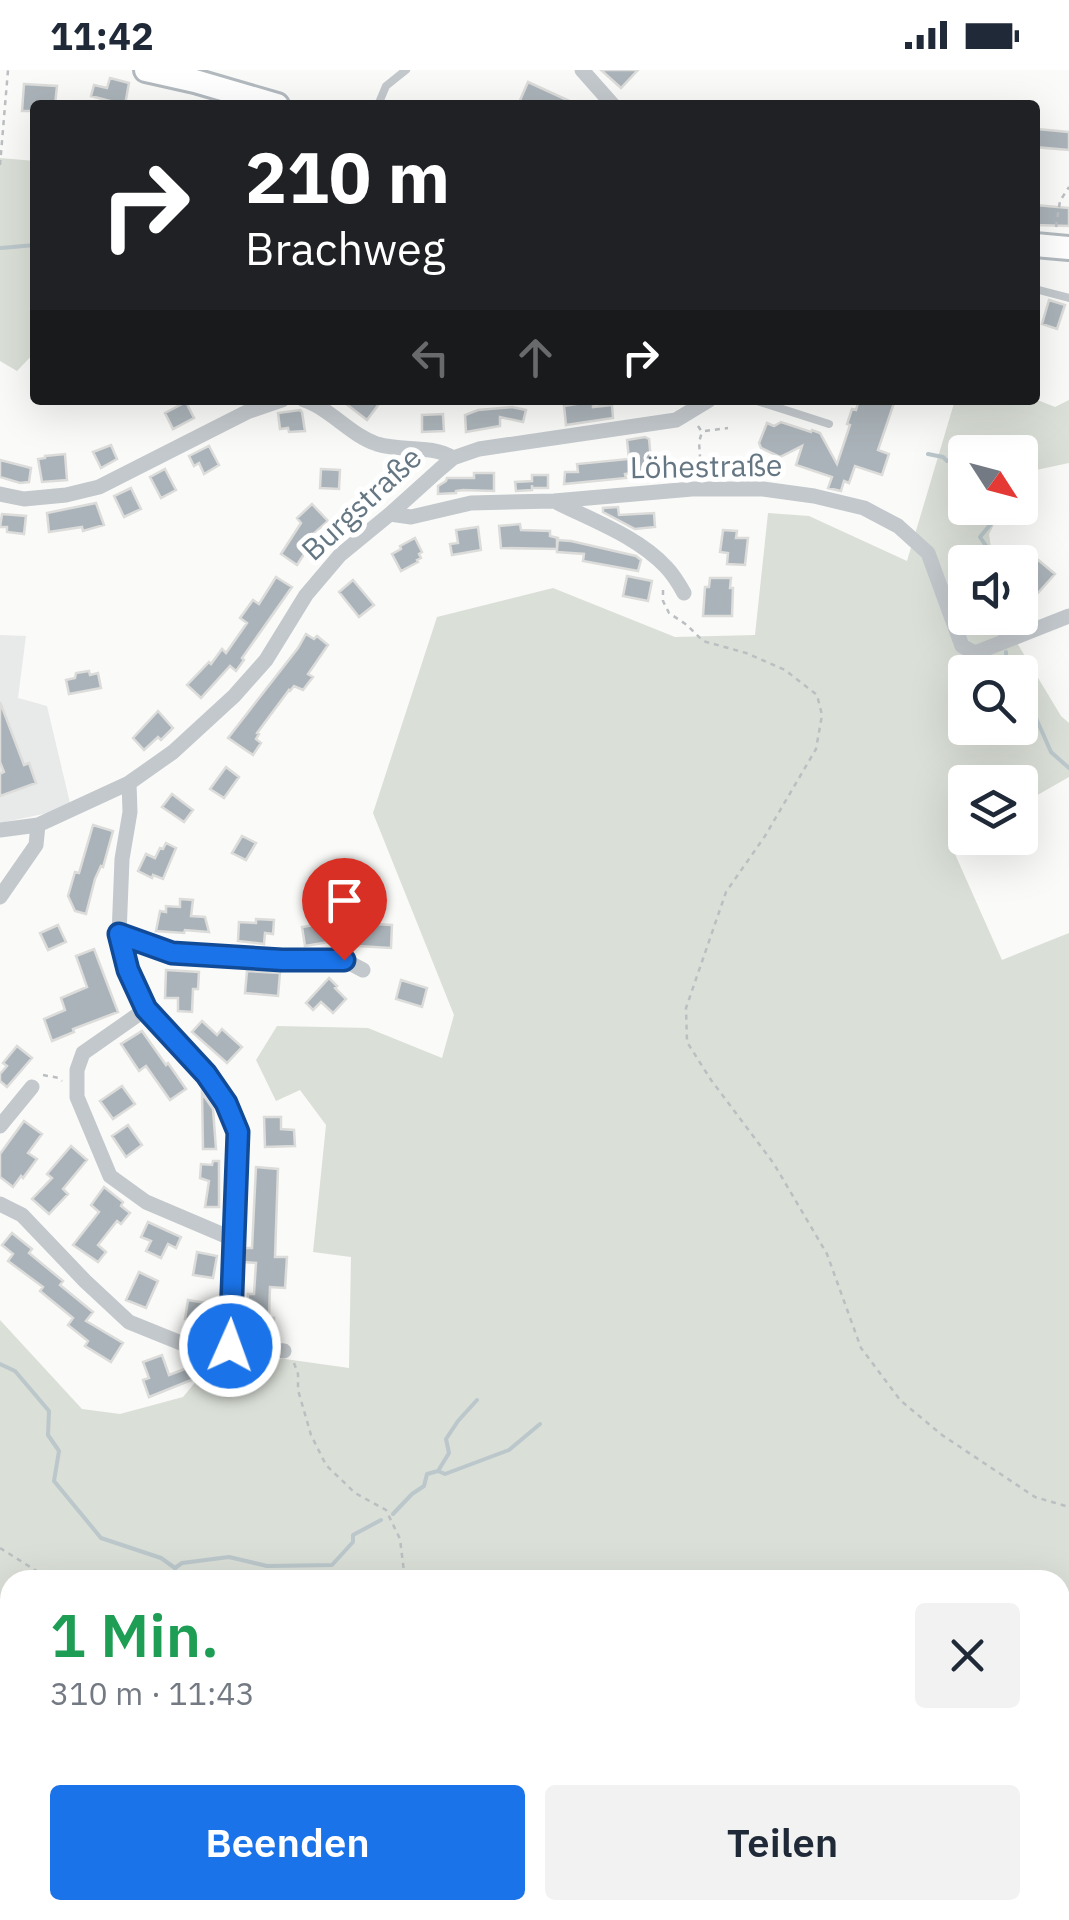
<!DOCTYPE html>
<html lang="de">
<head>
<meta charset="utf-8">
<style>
  :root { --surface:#fff; --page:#f2f2f3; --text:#1f2937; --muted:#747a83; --accent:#1a73e8 }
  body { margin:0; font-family:"IBM Plex Sans",sans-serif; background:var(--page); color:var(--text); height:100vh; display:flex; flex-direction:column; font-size:38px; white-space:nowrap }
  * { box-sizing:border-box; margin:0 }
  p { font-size:32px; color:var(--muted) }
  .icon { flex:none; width:55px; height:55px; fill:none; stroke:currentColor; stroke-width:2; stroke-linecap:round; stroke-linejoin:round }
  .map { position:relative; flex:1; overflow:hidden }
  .side { position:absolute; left:0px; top:1500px; width:1070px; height:350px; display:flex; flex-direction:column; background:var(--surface); border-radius:30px 30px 0 0; box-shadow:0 10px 40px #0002 }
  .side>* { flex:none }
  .banner { position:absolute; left:30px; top:30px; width:1010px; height:305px; border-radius:10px; box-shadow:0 10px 40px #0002; background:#202124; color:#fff; overflow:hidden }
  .needle { width:65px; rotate:126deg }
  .buttons { position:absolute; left:948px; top:365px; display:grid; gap:20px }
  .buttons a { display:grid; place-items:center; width:90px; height:90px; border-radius:10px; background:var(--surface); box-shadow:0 10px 40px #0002; font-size:50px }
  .pin { position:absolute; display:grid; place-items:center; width:85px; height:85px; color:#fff; margin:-102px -42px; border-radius:50% 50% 50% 0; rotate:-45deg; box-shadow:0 0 10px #0007 }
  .pin .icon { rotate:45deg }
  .me { position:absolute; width:110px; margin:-55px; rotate:2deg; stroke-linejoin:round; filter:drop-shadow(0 0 8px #0008) }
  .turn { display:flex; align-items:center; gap:35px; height:210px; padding:0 50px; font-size:45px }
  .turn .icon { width:130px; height:130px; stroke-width:2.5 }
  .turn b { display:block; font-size:70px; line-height:85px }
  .lanes { display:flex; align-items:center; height:95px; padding:0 50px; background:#0003; justify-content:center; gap:50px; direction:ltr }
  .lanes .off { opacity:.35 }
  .round { display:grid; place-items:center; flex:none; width:105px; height:105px; border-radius:10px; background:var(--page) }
  .headline { display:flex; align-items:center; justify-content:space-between; height:170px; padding:0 50px }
  h1 { font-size:60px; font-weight:600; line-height:75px; color:#1e9e55 }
  .primary-button { display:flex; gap:20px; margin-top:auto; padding:20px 50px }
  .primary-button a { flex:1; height:115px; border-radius:10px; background:var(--accent); color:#fff; font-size:40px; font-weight:600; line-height:115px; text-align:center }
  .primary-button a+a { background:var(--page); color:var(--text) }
  .status { display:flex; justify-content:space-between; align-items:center; height:70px; padding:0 50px; background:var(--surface); direction:ltr }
  .status svg { height:28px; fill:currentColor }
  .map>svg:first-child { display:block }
  .built { fill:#e8e9e9 }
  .green { fill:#dadfd7; fill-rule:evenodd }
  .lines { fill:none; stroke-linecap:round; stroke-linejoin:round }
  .stream { stroke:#bbc7cb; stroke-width:4 }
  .building { fill:#aab3b9; stroke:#dcdcda; stroke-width:2.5 }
  .secondary-casing { stroke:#b3babf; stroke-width:28 }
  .path { stroke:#bbbfc2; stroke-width:2.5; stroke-dasharray:5 5; stroke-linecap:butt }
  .lane { stroke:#c3c8cc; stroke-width:8 }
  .street { stroke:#c3c8cc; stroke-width:15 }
  .secondary { stroke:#fff; stroke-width:22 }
  .route-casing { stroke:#114b97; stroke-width:25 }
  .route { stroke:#1a73e8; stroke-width:18 }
  .labels { text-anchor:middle; stroke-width:10; stroke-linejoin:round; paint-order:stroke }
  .street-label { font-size:30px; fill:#657683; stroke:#fff }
</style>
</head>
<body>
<div class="status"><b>11:42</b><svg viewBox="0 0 49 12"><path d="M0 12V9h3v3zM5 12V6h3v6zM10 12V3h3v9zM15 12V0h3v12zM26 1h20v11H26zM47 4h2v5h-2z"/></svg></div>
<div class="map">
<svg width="1069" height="1850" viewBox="0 0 1069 1850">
  <rect width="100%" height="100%" fill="#fafaf8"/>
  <!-- built -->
  <path class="built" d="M0,565l26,1 -8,62 29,8 23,97 -22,10 -48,10z"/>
  <!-- green -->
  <path class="green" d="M0,88l35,3v191l-18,19 -17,-10z
    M1035,329l20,8 14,-7v63l-47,10 -2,4v-25h-55v56h38l-14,26 4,28h-28v56h37l59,98 8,7v54l-49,28v-23h-55v55l-14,8 51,115 67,-27v987h-1069v-600l82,89 38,5 63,-17 30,-36 72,-2 64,9 2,-111 -38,-5 13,-127 -26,-35 -24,11 -20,-41 21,-34 91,2 74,30 12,-43 -81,-202 64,-196 116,-29 122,49 80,-2 13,-122 41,3 98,45 48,-161zM965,602h55v56h-55zM10,1510h1050v330h-1050z"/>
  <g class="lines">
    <!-- stream -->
    <path class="stream" d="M1,178l34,-3
      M928,384l15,3 4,4 18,-3
      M1020,403l8,5 -8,9
      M997,492l-17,-25 24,-29
      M1000,568l2,-5 18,-7 -2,-8
      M1006,582v8l7,5 3,7
      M1020,612l31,70 18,16
      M0,1294l15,7 34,40 -1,24 11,16 -5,30 47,57 60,20 14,10v12
      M438,1401l11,-18 -3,-14 12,-18 19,-21
      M393,1444l19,-20 12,-8 3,-12 11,-3 7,3 64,-24 31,-26
      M175,1498l7,-5 47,-6 38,9 65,-1 21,-23v-7l28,-15
      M841,1840l5,10
      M935,1840h32
      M999,1840l18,10"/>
  </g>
  <!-- building -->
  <path class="building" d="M601,0h37l-17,18z
    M110,8l19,5 -4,22 -34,-9 3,-11 13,3z
    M528,12l50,23h-60z
    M24,14l33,2 -2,19h-20v6h-13z
    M1037,59l32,3v18l-34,-3z
    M1035,135l34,3v18l-34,-1z
    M1049,230l16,5 -8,24 -15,-5z
    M341,330h41l-15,20z
    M859,330h36l-17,50 11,4 -7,21 -27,-9 -6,17 -5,-2 -3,10 -13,-3 4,-11 -36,-12 6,-19 -22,11 -19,-9 -2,-5 8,-20 7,3 7,-4 30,10 1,-2 8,3 17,31 13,-39 -3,-1 5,-15 4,1z
    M186,332l8,16 -21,11 -8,-16z
    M588,332h5v5l19,-2 1,13 -47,7 -2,-19z
    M512,337l14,3 -3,12 -23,-5v9l-34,6 -1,-17 13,-5z
    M300,340l2,2 3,19 -16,1 -1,-4 -8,1 -2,-16z
    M443,344l1,17 -22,1v-17z
    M645,367l4,2 3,31 -27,4 1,4 -62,6 1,-12h13l-1,-8 52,-5 -2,-19z
    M111,375l6,14 -16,9 -8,-16z
    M209,376l10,19 -15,9 -5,-11 -5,3 -5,-10z
    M65,384l2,26 -25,2 -4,-23 7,-1v-2z
    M0,390l31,8 -2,14 -9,1 -20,-6z
    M165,399l11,21 -15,8 -11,-21z
    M321,399l19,1 -1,19 -19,-1z
    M474,403h20v18l-31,-1 -7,1v2l-18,1v-8l8,-5 1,-3h27z
    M532,405h16v13h-16v-3v5l-16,1 -1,-9 17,-1z
    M131,418l10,21 -17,8 -10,-21z
    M96,433l8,22 -21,6 -1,-4 -33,5 -2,-19z
    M312,434l16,17 -26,23 6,4 -11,17 -16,-11 20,-31 -4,-5z
    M618,437l1,8 35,-2 1,14 -20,2 -32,-17v-4z
    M2,444l24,2 -2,18 -17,-2v-5h-7z
    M520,454l1,6 29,1v5l8,2 -1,11 -56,-1 -2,-22z
    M478,457l3,23 -29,5 -2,-11 8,-1 -2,-13z
    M723,460l14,1 -1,7h12l-3,27 -18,-1 1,-11 -8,-1z
    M415,468l7,14 -3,2 2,4 -4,2 1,2 -17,9 -9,-17 9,-5 -1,-3z
    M557,470l14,1 65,15 5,4 -3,11 -55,-10 1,-7 -27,-2z
    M1030,483l25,21 -17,19 -10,3 -8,-1v-38z
    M627,506l25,5 -4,20 -25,-5z
    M276,507l16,10 -50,71 2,2 -8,11 -6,-5 -29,32 -14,-13 22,-23 2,2 11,-15 4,4 21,-30 -7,-5 13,-18 6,4z
    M710,508h21l-1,10h3l-1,28h-29l2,-29h4z
    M353,510l21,25 -15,12 -20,-25z
    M306,564l8,5 3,-3 11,9 -20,29 5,3 -10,13 -9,-4 -4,5 -1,-1 -32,43 2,1 -3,5 5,4 -8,12 -25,-17 70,-90z
    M89,601l1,4 8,-2 3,15 -32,6 -3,-14 9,-2 1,-5z
    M0,632l24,63 5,-2 7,20 -36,13v-22l4,-2 -4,-10z
    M158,641l15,17 -12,12 -3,-3 -14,13 -11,-12z
    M226,697l13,10 -15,21 -14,-9z
    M172,724l21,16 -9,12 -22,-15z
    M93,755l20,6 -10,36 -2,-1 -6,13 -9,35 -11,-3 -7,-15 7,-24 4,1z
    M242,766l14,7 -10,17 -14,-7z
    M166,773l10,5 -13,31 -10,-4 -1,3 -14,-7 8,-17 9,4 5,-10 3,1z
    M180,829l13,1 -2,16 14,1 4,15 -24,-2 -1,3 -28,-2 4,-20 6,1v-6l14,1z
    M256,849l18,1 -1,14 -8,-1 -1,11 -26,-3 1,-19 17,1z
    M332,852l3,19 -30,5 -3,-19z
    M359,853l33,2 -1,23 -33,-2z
    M58,855l8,17 -18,8 -8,-17z
    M94,879l24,63 -45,17 1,3 -22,9 -8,-22 21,-9 -4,-12 26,-11 -11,-31z
    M166,900l33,2 -1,17h-5l-1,23 -14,-1v-13h-13z
    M247,901l33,2 -2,23 -33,-3z
    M329,908l8,8 -2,2 11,11 -13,14 -12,-11 -8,8 -7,-7z
    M401,910l26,8 -5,19 -26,-8z
    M202,951l15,14 5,-6 20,18 -15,16 -35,-31z
    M142,961l24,34 2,-2 18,26 -16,11 -24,-34 -7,5 -18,-27z
    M17,976l15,12 -25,29 -7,-6v-7l7,-8 -4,-3z
    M122,1016l13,18 -22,15 -13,-18z
    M202,1023l11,16 3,40h-13z
    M264,1047h17v12l13,1 1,16 -30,1z
    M24,1051l18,13 -14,19 9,6 -14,19 -2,-2 -8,11 -13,-10v-23z
    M128,1055l14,20 -16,12 -14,-21z
    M71,1076l16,14 -24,29 5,5 -19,20 -17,-15 20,-21 -5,-4z
    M213,1091h6v46h-14l4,-26 -9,-3 1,-14 11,1z
    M256,1097l22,2 -3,88h12l-2,31 -15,-1 -1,31h5l-1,11 -26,-1 1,-34h6l2,-31 -12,-1 1,-14h7z
    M104,1117l19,15 -2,4 9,7 -9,11 -4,-3 -19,24 8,7 -8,10 -25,-17 26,-33 -8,-7z
    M148,1152l33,15 -5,11 -8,-4 -7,14 -15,-7 5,-10 -10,-4z
    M12,1163l20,16 -3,4 34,28 -3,4 33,27 -7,9 37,22 -12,19 -26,-16 3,-5 -20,-16 5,-7 -33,-27 3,-4 -35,-26 5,-7 -11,-9z
    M197,1182l20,4 -4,22 -20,-3z
    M139,1202l19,9 -12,27 -20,-8z
    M188,1230l24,4 -4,19 -23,-4z
    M162,1285l7,20 21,-8 4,12 -45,18 -6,-17 6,-2 -6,-16z"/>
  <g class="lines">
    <!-- secondary casing -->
    <g class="secondary-casing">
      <path id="secondary" d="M146,0l49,11 82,24
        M1035,175l34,3"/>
    </g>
    <!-- path -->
    <path class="path" d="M0,95l8,-95
      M1056,157l4,-26 9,-14
      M698,356l4,6 -3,10 2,29
      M705,361l23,-3
      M663,520v11l6,12 18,12 16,16 43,12 39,17 32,25 5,20 -6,34 -51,87 -39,56 -40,116 1,34 24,38 63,84 53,90 34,94 39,52 42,35 93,62 34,10
      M43,1005l16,3 3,3
      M294,1293l4,11v16l13,45 15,30 29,28 31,17 14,29 5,41
      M0,1478l51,32
      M0,1810l10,3
      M65,1840l14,10
      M676,1840l9,10
      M226,1850l6,-10
      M255,1850l7,-10"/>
    <!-- lane -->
    <path class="lane" d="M378,35l8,-19 20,-16
      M1035,219l34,9
      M754,330l75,24"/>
    <!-- street -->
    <path class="street" d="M582,0l31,35
      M304,330c27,9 46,35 73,44 26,8 53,0 76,14
      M0,424l24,5 42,-4 33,-8 148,-75 35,-12
      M558,433c36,18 80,34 108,64 8,8 13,17 18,26
      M390,444l21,3 60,-14 83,-2 138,-12h71l51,7 50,12 34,18 30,27 34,93 13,7 94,-37
      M129,713l1,29 -8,47 -3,76 9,35 18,39 61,65 20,29 11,29 -8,213 54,6
      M0,760l38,-5
      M0,827l36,-52 2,-20 91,-42 44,-31 61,-56 32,-36 40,-65 34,-40 50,-41 50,-45 13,-11 26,-9 197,-29 33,-20
      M119,865l53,18 110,7h62l19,10
      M146,939l-63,44 -6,17v27l33,79 36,26 87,37
      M0,1056l32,-39
      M0,1134l22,11 63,66 44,41 52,21 49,2"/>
    <!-- secondary -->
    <use href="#secondary" class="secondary"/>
  </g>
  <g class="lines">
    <!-- route casing -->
    <g class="route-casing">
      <path id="route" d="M230,1276l8,-214 -12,-29 -20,-29 -60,-65 -18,-39 -9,-36 53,19 110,7h62"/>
    </g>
    <!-- route -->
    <use href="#route" class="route"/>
  </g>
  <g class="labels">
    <!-- street labels -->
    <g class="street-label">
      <text transform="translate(706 397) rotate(-1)" y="10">Löhestraße</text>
      <text transform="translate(362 434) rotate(-43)" y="10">Burgstraße</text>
    </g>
  </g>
</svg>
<div class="buttons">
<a><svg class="needle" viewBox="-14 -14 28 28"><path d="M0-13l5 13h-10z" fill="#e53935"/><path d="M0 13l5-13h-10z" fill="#747a83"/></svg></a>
<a><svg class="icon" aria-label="sound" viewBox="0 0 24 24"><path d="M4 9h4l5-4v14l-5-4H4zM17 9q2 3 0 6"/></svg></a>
<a><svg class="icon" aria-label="search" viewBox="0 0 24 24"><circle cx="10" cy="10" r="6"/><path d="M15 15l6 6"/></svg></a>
<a><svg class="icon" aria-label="layers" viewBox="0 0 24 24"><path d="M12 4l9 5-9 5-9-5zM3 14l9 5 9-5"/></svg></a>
</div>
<div class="pin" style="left:344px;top:890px;background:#d93025"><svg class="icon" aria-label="arrive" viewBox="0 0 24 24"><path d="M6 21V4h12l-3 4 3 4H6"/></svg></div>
<svg class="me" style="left:230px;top:1276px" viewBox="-20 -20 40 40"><circle r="17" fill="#1a73e8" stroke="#fff" stroke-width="3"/><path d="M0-11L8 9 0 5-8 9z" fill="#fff"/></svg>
<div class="banner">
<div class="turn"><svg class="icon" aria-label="right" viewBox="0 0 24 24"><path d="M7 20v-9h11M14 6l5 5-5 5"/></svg><div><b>210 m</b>Brachweg</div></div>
<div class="lanes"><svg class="icon off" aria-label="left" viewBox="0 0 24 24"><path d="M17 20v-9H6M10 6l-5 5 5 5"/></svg><svg class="icon off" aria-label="ahead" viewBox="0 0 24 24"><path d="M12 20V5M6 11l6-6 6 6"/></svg><svg class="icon" aria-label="right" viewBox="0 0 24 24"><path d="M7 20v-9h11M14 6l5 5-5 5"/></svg></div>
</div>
<section class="side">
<div class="headline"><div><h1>1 Min.</h1><p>310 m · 11:43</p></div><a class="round"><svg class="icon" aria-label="close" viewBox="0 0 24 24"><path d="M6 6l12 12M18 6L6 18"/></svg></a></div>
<div class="primary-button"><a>Beenden</a><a>Teilen</a></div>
</section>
</div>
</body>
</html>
